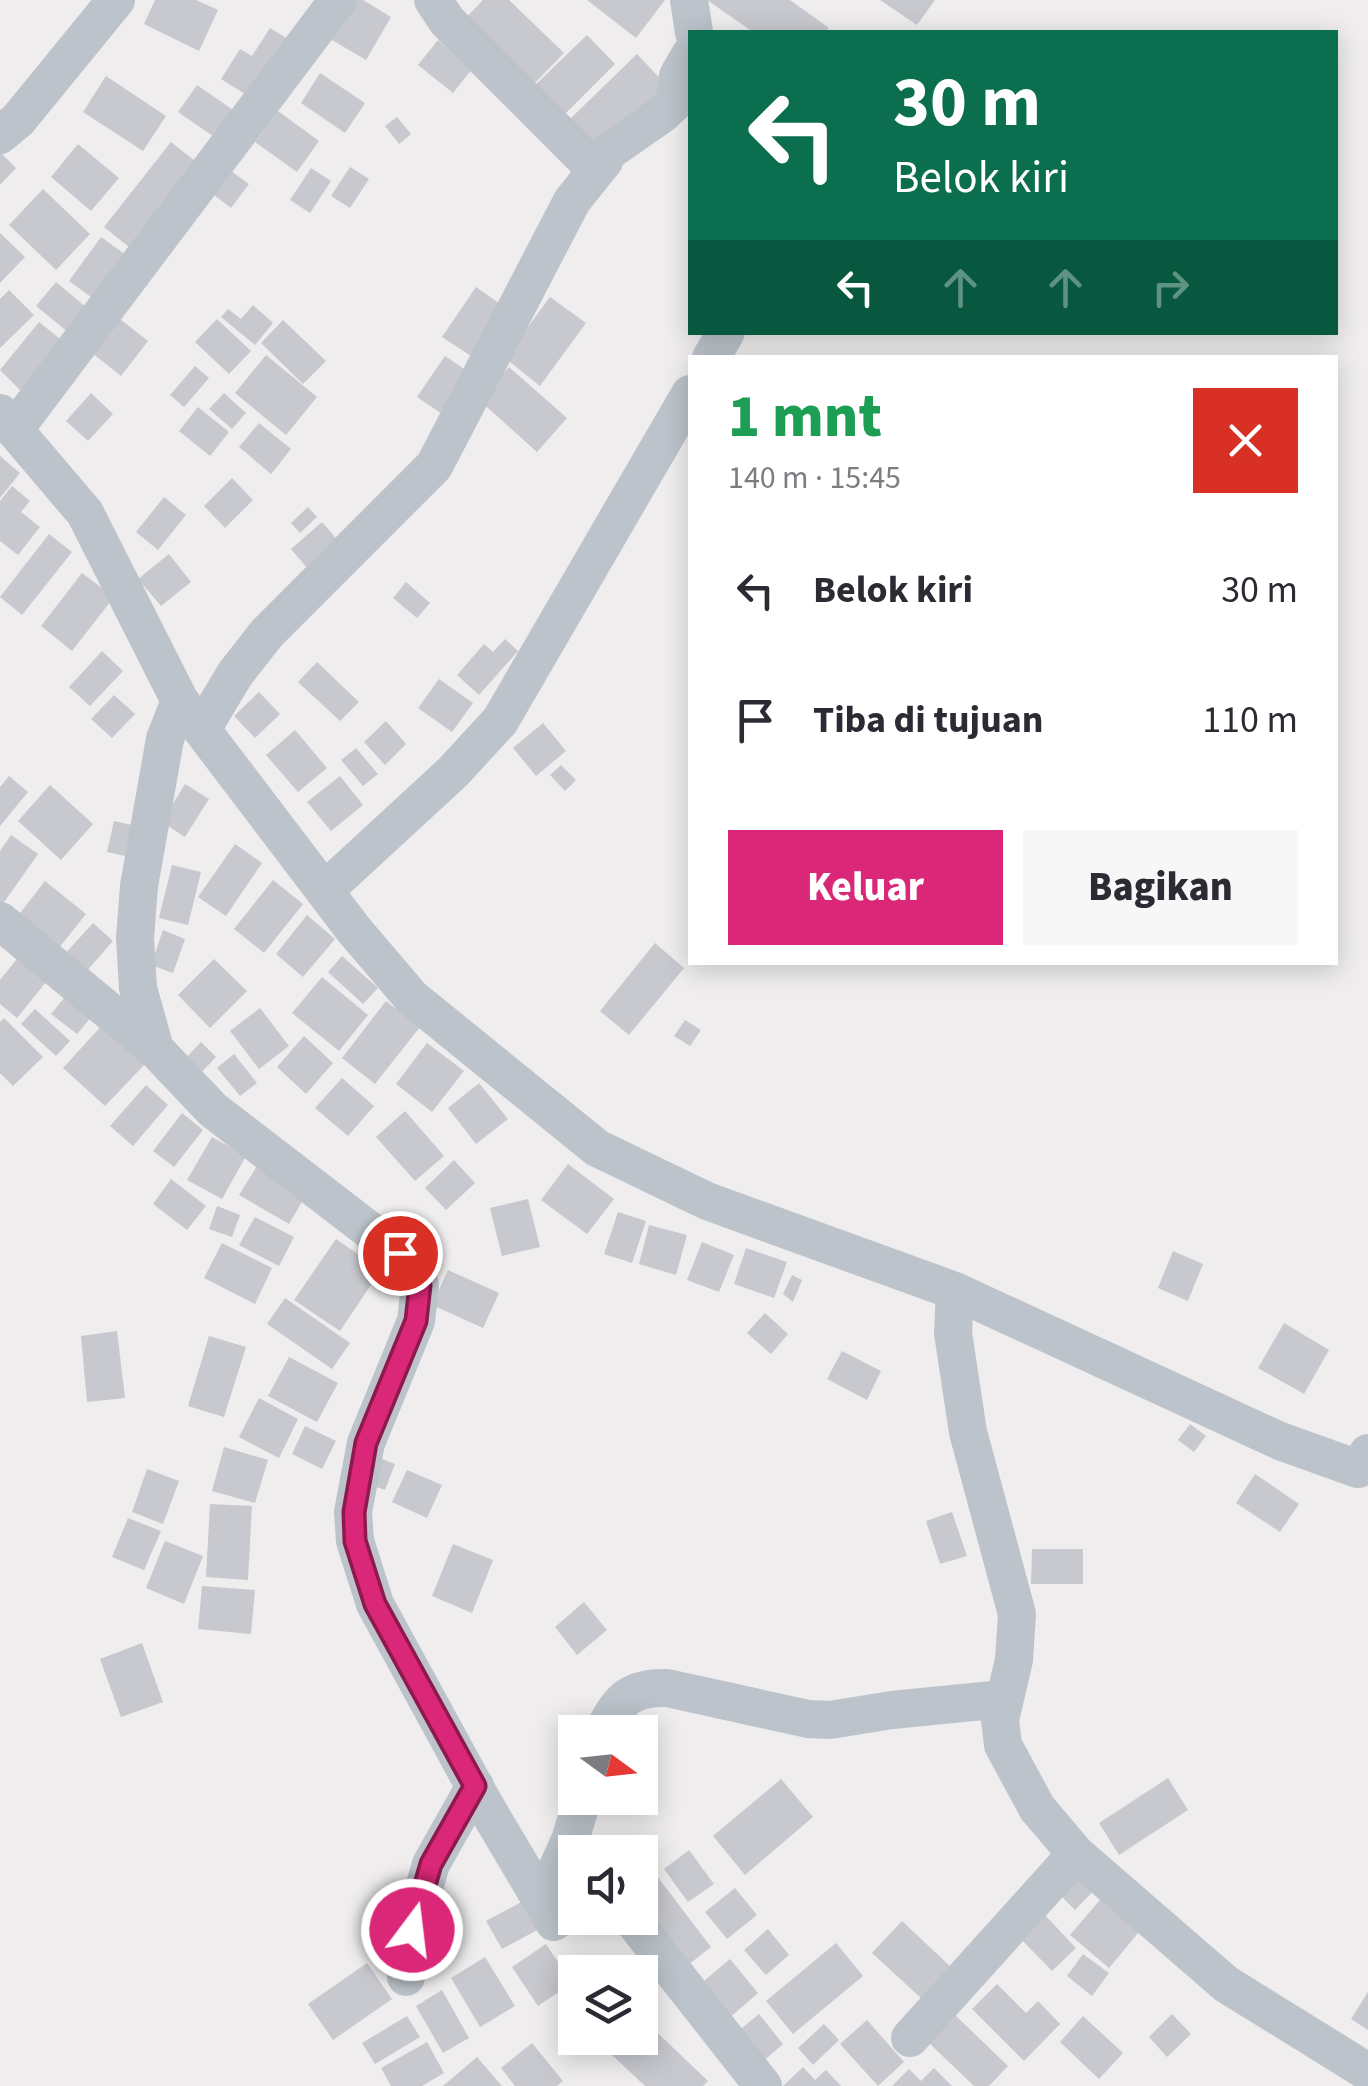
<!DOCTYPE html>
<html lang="id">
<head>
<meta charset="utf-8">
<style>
  :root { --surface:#fff; --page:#f7f7f7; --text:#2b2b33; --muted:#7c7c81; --accent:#db2777 }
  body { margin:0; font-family:"Source Sans 3",sans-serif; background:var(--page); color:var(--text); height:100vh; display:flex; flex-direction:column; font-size:38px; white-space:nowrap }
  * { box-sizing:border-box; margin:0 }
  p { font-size:32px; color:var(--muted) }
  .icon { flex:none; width:55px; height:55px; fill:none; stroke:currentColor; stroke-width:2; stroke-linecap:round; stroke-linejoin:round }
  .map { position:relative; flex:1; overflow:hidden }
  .sheet { position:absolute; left:688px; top:355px; width:650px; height:610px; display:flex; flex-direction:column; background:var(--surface); border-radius:0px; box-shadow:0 5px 25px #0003 }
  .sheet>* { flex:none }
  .banner { position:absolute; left:688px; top:30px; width:650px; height:305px; border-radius:0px; box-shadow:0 5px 25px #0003; background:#0b6e4f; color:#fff; overflow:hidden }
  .needle { width:65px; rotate:105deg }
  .tools { position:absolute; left:558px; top:1715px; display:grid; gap:20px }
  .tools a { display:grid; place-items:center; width:100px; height:100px; border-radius:0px; background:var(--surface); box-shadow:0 5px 25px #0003; font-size:50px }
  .pin { position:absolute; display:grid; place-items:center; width:85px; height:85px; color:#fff; margin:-42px; border:5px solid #fff; border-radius:50%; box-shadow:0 2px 10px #0007 }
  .me { position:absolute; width:110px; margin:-55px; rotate:15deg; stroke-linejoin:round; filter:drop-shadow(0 0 8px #0008) }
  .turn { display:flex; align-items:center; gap:35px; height:210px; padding:0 40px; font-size:45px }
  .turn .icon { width:130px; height:130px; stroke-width:2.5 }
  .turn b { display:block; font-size:70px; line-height:85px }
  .lanes { display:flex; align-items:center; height:95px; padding:0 40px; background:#0003; justify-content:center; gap:50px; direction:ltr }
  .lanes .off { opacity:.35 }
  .round { display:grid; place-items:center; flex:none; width:105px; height:105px; border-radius:0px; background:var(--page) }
  .headline { display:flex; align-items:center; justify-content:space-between; height:170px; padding:0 40px }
  h1 { font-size:60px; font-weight:800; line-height:75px; color:#1e9e55 }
  .primary-button { display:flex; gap:20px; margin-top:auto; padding:20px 40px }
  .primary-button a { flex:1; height:115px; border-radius:0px; background:var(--accent); color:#fff; font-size:40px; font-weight:800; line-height:115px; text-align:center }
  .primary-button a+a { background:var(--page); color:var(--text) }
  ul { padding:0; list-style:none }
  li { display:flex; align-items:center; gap:30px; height:130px; padding:0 40px }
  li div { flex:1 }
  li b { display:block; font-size:38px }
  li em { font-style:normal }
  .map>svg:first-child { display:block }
  .building { fill:#c7c9cf }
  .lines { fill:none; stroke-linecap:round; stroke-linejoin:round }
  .minor { stroke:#bcc3ca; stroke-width:38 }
  .route-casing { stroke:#8e194d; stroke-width:25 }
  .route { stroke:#db2777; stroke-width:18 }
</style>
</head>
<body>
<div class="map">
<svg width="1368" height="2086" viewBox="0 0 1368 2086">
  <rect width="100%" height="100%" fill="#efeded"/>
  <!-- building -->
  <path class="building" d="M155,0h41l22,10 -19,41 -55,-27z
    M356,0h7l28,17 -25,43 -34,-20z
    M483,0h26l55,53 -34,35 -67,-67z
    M587,0h78l-29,38z
    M707,0h83l39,28 -4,4h-72z
    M880,0h55l-18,25z
    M270,28l25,15 -36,60 -38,-24 19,-30 12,7z
    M587,35l28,29 -53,53 -29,-30z
    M438,40l34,29 -19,24 -35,-28z
    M637,54l30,32 -68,64 -29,-31z
    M320,73l45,30 -20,30 -44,-30z
    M106,76l60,40 -23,35 -60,-39z
    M197,85l42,29 -19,27 -42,-29z
    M278,111l41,30 -22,31 -42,-30z
    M397,117l14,17 -12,10 -14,-18z
    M171,142l24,19 -66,86 -25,-20z
    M78,144l41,34 -28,33 -40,-34z
    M0,152l16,16 -16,17z
    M350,167l19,12 -19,29 -19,-12z
    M227,168l22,16 -18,24 -21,-16z
    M311,168l20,13 -21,32 -20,-13z
    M43,189l47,45 -34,36 -47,-45z
    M0,233l25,24 -25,26z
    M101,237l25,18 -32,44 -25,-18z
    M56,282l31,26 -19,24 -32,-26z
    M476,287l34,24 -33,49 -35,-23z
    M9,290l25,25 -34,33v-49z
    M550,297l36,26 -46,63 -35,-28z
    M253,305l20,18 -18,22 -34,-28 7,-8 13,10z
    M115,315l33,26 -27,35 -34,-27z
    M217,319l34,32 -22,23 -34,-32z
    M283,320l43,41 -23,23 -42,-41z
    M39,322l25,20 -41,51 -23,-23z
    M266,355l51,42 -31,38 -51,-42z
    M445,356l31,21 -28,41 -31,-21z
    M195,366l14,12 -25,29 -14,-12z
    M509,367l58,51 -30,34 -58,-52z
    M91,393l22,21 -25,27 -22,-20z
    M224,393l22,20 -14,16 -23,-20z
    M198,407l31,25 -19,24 -31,-25z
    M259,423l32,26 -20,25 -32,-27z
    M0,456l20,17 -20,25z
    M232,478l21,22 -28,28 -21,-22z
    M12,486l18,15 -9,11 19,15 -22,28 -18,-14v-40z
    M164,497l22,18 -28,35 -22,-18z
    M308,507l9,10 -17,16 -9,-10z
    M322,522l18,21 -31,27 -18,-21z
    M49,534l23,18 -50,63 -22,-18z
    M169,554l22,28 -30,24 -23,-27z
    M82,573l32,24 -42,54 -31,-25z
    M406,582l24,21 -13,15 -24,-20z
    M505,639l13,12 -39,44 -22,-20 27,-31 9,8z
    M102,651l21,20 -33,35 -21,-19z
    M317,662l42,40 -19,19 -42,-39z
    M439,679l34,24 -21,29 -34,-24z
    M259,692l21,22 -25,24 -21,-22z
    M114,695l21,19 -23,24 -21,-19z
    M386,721l20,23 -21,21 -21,-23z
    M543,723l23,28 -30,25 -23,-28z
    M295,730l32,38 -29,24 -32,-37z
    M356,748l22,26 -15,12 -22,-26z
    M561,765l15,15 -11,11 -15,-16z
    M9,776l19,16 -28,34v-39z
    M340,776l23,29 -32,26 -24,-29z
    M185,784l24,15 -24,38 -23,-15z
    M50,785l43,39 -32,36 -43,-39z
    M114,821l18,4 -7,31 -18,-4z
    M11,835l27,19 -38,54v-57z
    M235,844l27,19 -36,53 -28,-19z
    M172,865l29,7 -13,53 -29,-7z
    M273,880l30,24 -39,49 -30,-24z
    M45,881l41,33 -31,39 -41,-32z
    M307,915l28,24 -32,38 -27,-23z
    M93,923l20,18 -29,33 -21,-18z
    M163,930l22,9 -12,34 -22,-8z
    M655,943l29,25 -55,67 -29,-24z
    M21,954l29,23 -33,41 -17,-14v-24z
    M342,956l36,32 -15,16 -35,-32z
    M214,959l33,32 -37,37 -32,-33z
    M322,977l46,38 -29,36 -47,-38z
    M68,993l26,21 -17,20 -26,-20z
    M386,1001l34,26 -45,57 -33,-26z
    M260,1008l29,38 -30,23 -29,-38z
    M35,1009l35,32 -14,15 -35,-32z
    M4,1018l39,39 -30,29 -13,-13v-51z
    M685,1020l16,10 -11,16 -16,-10z
    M105,1022l42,40 -42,44 -42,-38z
    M304,1036l29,27 -27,31 -29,-27z
    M201,1042l15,15 -19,20 -16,-14z
    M427,1043l37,28 -32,41 -36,-28z
    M234,1054l23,29 -17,13 -23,-28z
    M342,1078l32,28 -26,30 -33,-28z
    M479,1083l29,36 -32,25 -28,-36z
    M146,1085l22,20 -35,41 -23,-20z
    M405,1111l39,45 -29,25 -39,-44z
    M182,1113l21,17 -29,37 -21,-16z
    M212,1137l34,19 -24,43 -35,-19z
    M454,1160l21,23 -29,27 -21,-22z
    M568,1164l46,35 -27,35 -46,-34z
    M257,1166l49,29 -17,29 -50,-29z
    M171,1179l35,27 -19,24 -34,-26z
    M528,1199l12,48 -38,9 -12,-48z
    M217,1206l23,9 -8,22 -23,-8z
    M618,1212l28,9 -14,42 -28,-9z
    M255,1217l39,20 -15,29 -40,-21z
    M649,1225l38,10 -11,40 -37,-11z
    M336,1239l45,31 -41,61 -46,-31z
    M702,1242l32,13 -15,37 -32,-12z
    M222,1243l50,25 -17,36 -51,-26z
    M746,1248l41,14 -13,36 -40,-14z
    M1173,1251l30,13 -15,37 -30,-13z
    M448,1270l51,23 -16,35 -51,-23z
    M792,1275l10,5 -9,22 -10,-8z
    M285,1298l65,45 -18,26 -65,-45z
    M765,1313l23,21 -17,20 -24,-21z
    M1284,1323l45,27 -25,44 -46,-26z
    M117,1331l8,67 -38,4 -6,-66z
    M209,1336l37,11 -22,70 -36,-11z
    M842,1351l39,20 -14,29 -40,-21z
    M289,1357l49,26 -21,39 -49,-26z
    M259,1398l39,21 -19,39 -40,-21z
    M1190,1424l16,12 -12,16 -16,-12z
    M305,1426l31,15 -14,28 -30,-15z
    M224,1447l44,13 -13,43 -43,-12z
    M377,1457l18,7 -10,26 -17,-6z
    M147,1469l32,12 -16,43 -31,-12z
    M407,1470l35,15 -15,33 -35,-16z
    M1255,1474l44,30 -19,28 -44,-29z
    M210,1504l42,2 -4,74 -42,-3z
    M952,1512l15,44 -27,8 -14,-43z
    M128,1518l33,13 -17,39 -32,-13z
    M165,1541l38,15 -19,48 -38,-16z
    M453,1544l40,16 -21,53 -40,-17z
    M1032,1549h51v35h-52z
    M202,1586l53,4 -4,44 -53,-5z
    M584,1602l23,28 -30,25 -22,-28z
    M142,1643l21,59 -42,15 -21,-58z
    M1168,1778l20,32 -69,45 -20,-32z
    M781,1779l32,38 -68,58 -32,-39z
    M619,1836l15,16h-34z
    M689,1850l25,34 -26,18 -24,-33z
    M650,1867l61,80 -28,22 -43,-55v-38z
    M1083,1868l17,16 -25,26 -17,-17z
    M735,1888l22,27 -30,24 -22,-27z
    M1105,1894l39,32 -35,42 -39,-33z
    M525,1900l16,28 -39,21 -16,-28z
    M1044,1914l32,34 -24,23 -33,-34z
    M902,1921l50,47 -29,32 -51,-47z
    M768,1929l21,26 -23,20 -22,-25z
    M836,1943l27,33 -70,58 -27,-33z
    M546,1944l26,39 -34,23 -26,-39z
    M1083,1954l26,19 -17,23 -25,-20z
    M485,1957l30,49 -35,21 -29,-49z
    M730,1959l28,34 -31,27 -28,-35z
    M367,1963l25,36 -59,41 -25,-36z
    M997,1984l29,29 12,-12 22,23 -36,37 -52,-52z
    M442,1990l27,48 -26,15 -27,-47z
    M1368,1992v38l-17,-11z
    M759,2014l24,30 -22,19 -25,-30z
    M954,2014l54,52 -19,20h-15l-46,-44z
    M1172,2014l19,20 -24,23 -18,-20z
    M407,2016l13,21 -45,27 -13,-21z
    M1083,2016l40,37 -24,26 -39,-37z
    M644,2020l64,61 -5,5h-58l-33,-31 16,-17h12v-13z
    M867,2020l37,42 -26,24 -38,-42z
    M824,2024l15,16 -26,25 -15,-17z
    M427,2042l17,31 -22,13h-31l-10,-18z
    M532,2043l31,38 -6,5h-42l-14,-18z
    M477,2057l25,29h-59z
    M803,2067l12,13 11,-10 15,16h-58z
    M934,2068l18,18h-60l17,-17 12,12z"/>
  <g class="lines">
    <!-- minor -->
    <path class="minor" d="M433,0l14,21 149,149
      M689,0l5,32
      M0,135l18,-15 98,-120
      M711,358l15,-26
      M0,413l85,100 95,188 174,229 58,68 185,150 110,53 248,90 325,150 78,28 10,-16
      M14,430l324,-430
      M180,701l-15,38 -26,147 -4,52 3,50 17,61 58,61 186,143 13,14 8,18 -4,36 -50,122 -13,69 2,29 20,63 108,198 71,120
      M202,729l33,-55 32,-41 167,-167 138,-265 32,-40 1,-7 56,-39 14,-13 3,-26 12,-21
      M325,890l128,-118 47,-51 190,-327
      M0,921l155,128
      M955,1291l-2,42 15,99 49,182 -3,46 -14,60 3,25 34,63 39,46 150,130 142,88
      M603,1732c16,-32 26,-45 64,-44l141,31 22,1 62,-10 111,-11
      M543,1900l27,-60 13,-42
      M631,1918l132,168
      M406,1977l6,-47 19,-66 44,-78
      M910,2038l166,-184"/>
  </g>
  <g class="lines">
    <!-- route casing -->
    <g class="route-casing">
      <path id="route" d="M400,1253l12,14 8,18 -4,36 -50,122 -12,69 1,29 20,63 100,182 -44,78 -19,66"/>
    </g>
    <!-- route -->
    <use href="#route" class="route"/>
  </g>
</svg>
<div class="tools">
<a><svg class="needle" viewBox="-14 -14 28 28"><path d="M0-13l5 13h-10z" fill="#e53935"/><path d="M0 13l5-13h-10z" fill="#7c7c81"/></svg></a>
<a><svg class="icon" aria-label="sound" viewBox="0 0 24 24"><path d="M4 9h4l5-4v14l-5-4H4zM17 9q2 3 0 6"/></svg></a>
<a><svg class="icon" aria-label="layers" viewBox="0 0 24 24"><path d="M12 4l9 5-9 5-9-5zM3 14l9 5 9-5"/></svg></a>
</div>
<div class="pin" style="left:400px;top:1253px;background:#d93025"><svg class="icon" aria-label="arrive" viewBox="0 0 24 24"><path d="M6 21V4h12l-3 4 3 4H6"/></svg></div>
<svg class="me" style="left:412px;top:1930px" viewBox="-20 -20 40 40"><circle r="17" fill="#db2777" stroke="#fff" stroke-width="3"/><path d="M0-11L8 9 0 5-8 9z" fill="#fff"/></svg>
<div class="banner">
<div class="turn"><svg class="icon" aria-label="left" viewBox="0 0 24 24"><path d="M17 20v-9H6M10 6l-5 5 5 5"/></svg><div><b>30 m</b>Belok kiri</div></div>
<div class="lanes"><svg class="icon" aria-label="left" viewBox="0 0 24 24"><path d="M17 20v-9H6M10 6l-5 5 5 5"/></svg><svg class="icon off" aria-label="ahead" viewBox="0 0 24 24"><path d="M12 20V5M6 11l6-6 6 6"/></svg><svg class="icon off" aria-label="ahead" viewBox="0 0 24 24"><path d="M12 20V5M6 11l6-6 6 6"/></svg><svg class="icon off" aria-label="right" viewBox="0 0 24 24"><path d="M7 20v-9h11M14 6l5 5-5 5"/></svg></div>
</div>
<section class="sheet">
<div class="headline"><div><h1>1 mnt</h1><p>140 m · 15:45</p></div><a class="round" style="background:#d93025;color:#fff"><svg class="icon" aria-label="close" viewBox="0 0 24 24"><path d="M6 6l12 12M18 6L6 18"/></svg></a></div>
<ul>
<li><svg class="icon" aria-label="left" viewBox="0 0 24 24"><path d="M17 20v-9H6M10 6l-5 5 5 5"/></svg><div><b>Belok kiri</b></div><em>30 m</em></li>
<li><svg class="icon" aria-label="arrive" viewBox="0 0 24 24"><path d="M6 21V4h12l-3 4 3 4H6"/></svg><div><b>Tiba di tujuan</b></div><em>110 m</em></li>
</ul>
<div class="primary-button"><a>Keluar</a><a>Bagikan</a></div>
</section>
</div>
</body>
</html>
